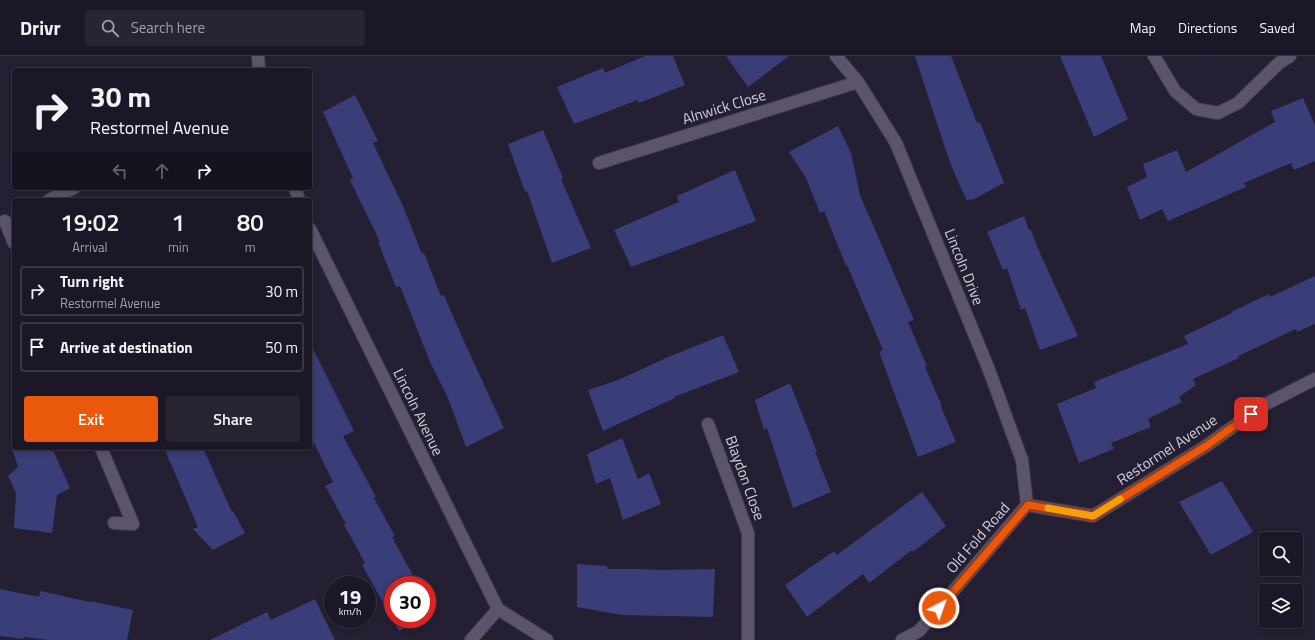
<!DOCTYPE html>
<html lang="en">
<head>
<meta charset="utf-8">
<style>
  :root { --surface:#1c1726; --page:#292432; --text:#f1f3f6; --muted:#a09fa7; --line:#3a3643; --accent:#ea580c }
  body { margin:0; font-family:"Titillium Web",sans-serif; background:var(--page); color:var(--text); height:100vh; display:flex; flex-direction:column; font-size:15px; white-space:nowrap }
  * { box-sizing:border-box; margin:0 }
  p { font-size:13px; color:var(--muted) }
  .icon { flex:none; width:22px; height:22px; fill:none; stroke:currentColor; stroke-width:2; stroke-linecap:round; stroke-linejoin:round }
  .map { position:relative; flex:1; overflow:hidden }
  .drawer { position:absolute; left:12px; top:142px; width:300px; height:252px; display:flex; flex-direction:column; background:var(--surface); border-radius:4px; box-shadow:0 2px 6px #0003,0 0 0 1px var(--line) }
  .drawer>* { flex:none }
  .guide { position:absolute; left:12px; top:12px; width:300px; height:122px; border-radius:4px; box-shadow:0 2px 6px #0003,0 0 0 1px var(--line); background:#1c1726; color:var(--text); overflow:hidden }
  .fabs { position:absolute; left:1259px; top:476px; display:grid; gap:8px }
  .fabs a { display:grid; place-items:center; width:44px; height:44px; border-radius:4px; background:var(--surface); box-shadow:0 2px 6px #0003,0 0 0 1px var(--line); font-size:20px }
  .speed { position:absolute; left:324px; top:520px; display:flex; gap:8px; font-size:20px; font-weight:700; text-align:center }
  .speed>* { display:grid; place-content:center; width:52px; height:52px; border-radius:50%; background:var(--surface); box-shadow:0 2px 6px #0003,0 0 0 1px var(--line); line-height:1 }
  .speed small { font-size:10px; font-weight:400 }
  .speed .limit { border:6px solid #d22; background:#fff; color:#111 }
  .pin { position:absolute; display:grid; place-items:center; width:34px; height:34px; color:#fff; margin:-17px; border-radius:8px; box-shadow:0 2px 6px #0006 }
  .me { position:absolute; width:44px; margin:-22px; rotate:41deg; stroke-linejoin:round; filter:drop-shadow(0 0 3px #0008) }
  .turn { display:flex; align-items:center; gap:14px; height:84px; padding:0 12px; font-size:18px }
  .turn .icon { width:52px; height:52px; stroke-width:2.5 }
  .turn b { display:block; font-size:28px; line-height:34px }
  .lanes { display:flex; align-items:center; height:38px; padding:0 12px; background:#0003; justify-content:center; gap:20px; direction:ltr }
  .lanes .off { opacity:.35 }
  .eta { display:flex; justify-content:space-evenly; align-items:center; height:68px; text-align:center }
  .eta b { font-size:24px; font-weight:600; line-height:28px }
  .primary-button { display:flex; gap:8px; margin-top:auto; padding:8px 12px }
  .primary-button a { flex:1; height:46px; border-radius:4px; background:var(--accent); color:#fff; font-size:16px; font-weight:600; line-height:46px; text-align:center }
  .primary-button a+a { background:var(--page); color:var(--text) }
  ul { padding:0; list-style:none }
  li { display:flex; align-items:center; gap:12px; height:50px; margin:0 8px 6px; padding:0 4px; border:2px solid var(--line); border-radius:4px }
  li div { flex:1 }
  li b { display:block; font-size:15px }
  li em { font-style:normal }
  header { display:flex; align-items:center; gap:24px; box-sizing:border-box; height:56px; padding:0 20px; background:var(--surface); border-bottom:1px solid var(--line) }
  header strong { font-size:19px }
  nav { display:flex; gap:22px; margin-inline-start:auto; font-size:14px }
  .search { width:280px; height:36px; background:var(--page); display:flex; align-items:center; gap:10px; box-sizing:border-box; padding:0 14px; border-radius:4px; color:var(--muted); font-size:15px }
  .map>svg:first-child { display:block }
  .building { fill:#393d78 }
  .lines { fill:none; stroke-linecap:round; stroke-linejoin:round }
  .minor-casing { stroke:#423c4d; stroke-width:14 }
  .minor { stroke:#5c546c; stroke-width:12 }
  .route-casing { stroke:#983908; stroke-width:10 }
  .route { stroke:#ea580c; stroke-width:7 }
  .slow { stroke:#f59e0b; stroke-width:7 }
  .labels { text-anchor:middle; stroke-width:4; stroke-linejoin:round; paint-order:stroke }
  .street-label { font-size:15px; fill:#d3cfdd; stroke:#251f33 }
</style>
</head>
<body>
<header>
<strong>Drivr</strong>
<div class="search"><svg class="icon" aria-label="search" viewBox="0 0 24 24"><circle cx="10" cy="10" r="6"/><path d="M15 15l6 6"/></svg>Search here</div>
<nav><a>Map</a><a>Directions</a><a>Saved</a></nav>
</header>
<div class="map">
<svg width="1315" height="584" viewBox="0 0 1315 584">
  <rect width="100%" height="100%" fill="#251f33"/>
  <!-- building -->
  <path class="building" d="M645,0h28l12,29 -46,18 -1,-3 -64,24 -17,-37 46,-19 2,5z
    M726,0h63l-41,31z
    M915,0h36l26,67 3,-1 24,61 -32,17 -1,-1 -4,2 -14,-31 -9,-25z
    M1060,0h41l27,63 -34,18z
    M355,39l23,46 -5,2 30,63 19,48 2,-1 17,43 3,-1 19,44 41,89 -38,19 -18,-49 -18,-36 -30,-76 -4,1 -18,-45h2l-30,-62 3,-2 -30,-66z
    M1303,42l12,27v36l-21,9 -3,-7 -47,20 2,4 -78,34 -6,-12 -22,11 -13,-33 20,-10 -4,-13 34,-14 9,22 89,-50 -4,-11z
    M838,70l13,27 9,42 54,125 -6,2 19,44 -2,1 17,39 -1,1 15,35 -38,15 -39,-105 4,-2 -36,-85 -1,1 -22,-55 -4,2 -14,-35 -17,-26z
    M543,74l20,48 -2,1 30,69 -39,15 -25,-72 -2,1 -17,-48z
    M735,114l21,51 -125,46 -17,-37 65,-28 -2,-6z
    M1024,160l5,14h2l8,21 39,85 -38,14 -15,-42 -4,2 -14,-42 -4,2 -16,-38z
    M1315,220v48l-18,8 -1,-3 -58,27 1,2 -46,21 3,6 -17,12 3,5 -34,17 3,8 -40,16 3,6 -35,14 -22,-59 39,-16 -2,-6 94,-38 -4,-8 48,-23 -1,-1 38,-18 1,3z
    M723,279l16,37 -65,25 1,1 -72,33 -15,-41 30,-10 50,-23z
    M310,287l44,88 -11,5 33,61 -2,1 21,38 -3,1 26,48h-25v34h28l-22,12 -37,-66 3,-2 -21,-38 2,-1 -21,-38 8,-4 -23,-47z
    M790,327l27,69h-2l16,40 -38,16 -26,-80 -3,2 -9,-30z
    M622,382l16,41 11,-6 12,31 -38,16 -13,-42 -14,6 -9,-30z
    M12,392h40l18,40 -13,7 -5,38 -38,-5 2,-35 -8,-17 10,-9z
    M164,392h39l29,64 1,-1 12,22 -32,17 -20,-21 5,-2z
    M1222,425l31,51 -42,23 -32,-53z
    M922,436l24,34 -33,26 -1,-2 -43,33 -6,-9 -56,43 -22,-32 49,-34 3,4z
    M577,508l30,2v3h32l22,1 54,-1 -2,48 -91,-2 -45,-8z
    M0,533l39,8 1,-6 50,11v-1l43,9 -6,30h-78l-25,-3 -1,2 -23,-3z
    M315,543l20,41h-125l57,-28 4,8z"/>
  <g class="lines">
    <!-- minor casing -->
    <g class="minor-casing">
      <path id="minor" d="M258,0l1,14
        M836,0l22,26 38,61 93,227 33,90 5,45
        M1154,0l21,35 21,18 22,4 20,-10 41,-40 11,-7
        M599,107l259,-81
        M295,132l4,12
        M49,144l25,-12
        M5,165l9,22
        M310,173l188,380
        M708,368l40,109v107
        M101,392l32,76 -19,-1
        M1027,449l66,11 113,-70 56,-40 53,-27
        M498,553l49,31
        M471,584l27,-31
        M902,584l17,-9 108,-126"/>
    </g>
    <!-- minor -->
    <use href="#minor" class="minor"/>
  </g>
  <g class="lines">
    <!-- route casing -->
    <g class="route-casing">
      <path id="route" d="M939,552l89,-103 65,11 113,-70 45,-32"/>
    </g>
    <!-- route -->
    <use href="#route" class="route"/>
    <!-- slow -->
    <path class="slow" d="M1048,452l45,8 27,-17"/>
  </g>
  <g class="labels">
    <!-- street labels -->
    <g class="street-label">
      <text transform="translate(724 51) rotate(-17)" y="5">Alnwick Close</text>
      <text transform="translate(964 211) rotate(68)" y="5">Lincoln Drive</text>
      <text transform="translate(418 356) rotate(64)" y="5">Lincoln Avenue</text>
      <text transform="translate(1167 394) rotate(-33)" y="5">Restormel Avenue</text>
      <text transform="translate(745 422) rotate(70)" y="5">Blaydon Close</text>
      <text transform="translate(978 482) rotate(-49)" y="5">Old Fold Road</text>
    </g>
  </g>
</svg>
<div class="fabs">
<a><svg class="icon" aria-label="search" viewBox="0 0 24 24"><circle cx="10" cy="10" r="6"/><path d="M15 15l6 6"/></svg></a>
<a><svg class="icon" aria-label="layers" viewBox="0 0 24 24"><path d="M12 4l9 5-9 5-9-5zM3 14l9 5 9-5"/></svg></a>
</div>
<div class="speed"><div>19<small>km/h</small></div><div class="limit">30</div></div>
<div class="pin" style="left:1251px;top:358px;background:#d93025"><svg class="icon" aria-label="arrive" viewBox="0 0 24 24"><path d="M6 21V4h12l-3 4 3 4H6"/></svg></div>
<svg class="me" style="left:939px;top:552px" viewBox="-20 -20 40 40"><circle r="17" fill="#ea580c" stroke="#fff" stroke-width="3"/><path d="M0-11L8 9 0 5-8 9z" fill="#fff"/></svg>
<div class="guide">
<div class="turn"><svg class="icon" aria-label="right" viewBox="0 0 24 24"><path d="M7 20v-9h11M14 6l5 5-5 5"/></svg><div><b>30 m</b>Restormel Avenue</div></div>
<div class="lanes"><svg class="icon off" aria-label="left" viewBox="0 0 24 24"><path d="M17 20v-9H6M10 6l-5 5 5 5"/></svg><svg class="icon off" aria-label="ahead" viewBox="0 0 24 24"><path d="M12 20V5M6 11l6-6 6 6"/></svg><svg class="icon" aria-label="right" viewBox="0 0 24 24"><path d="M7 20v-9h11M14 6l5 5-5 5"/></svg></div>
</div>
<section class="drawer">
<div class="eta">
<div><b>19:02</b><p>Arrival</p></div>
<div><b>1</b><p>min</p></div>
<div><b>80</b><p>m</p></div>
</div>
<ul>
<li><svg class="icon" aria-label="right" viewBox="0 0 24 24"><path d="M7 20v-9h11M14 6l5 5-5 5"/></svg><div><b>Turn right</b><p>Restormel Avenue</p></div><em>30 m</em></li>
<li><svg class="icon" aria-label="arrive" viewBox="0 0 24 24"><path d="M6 21V4h12l-3 4 3 4H6"/></svg><div><b>Arrive at destination</b></div><em>50 m</em></li>
</ul>
<div class="primary-button"><a>Exit</a><a>Share</a></div>
</section>
</div>
</body>
</html>
